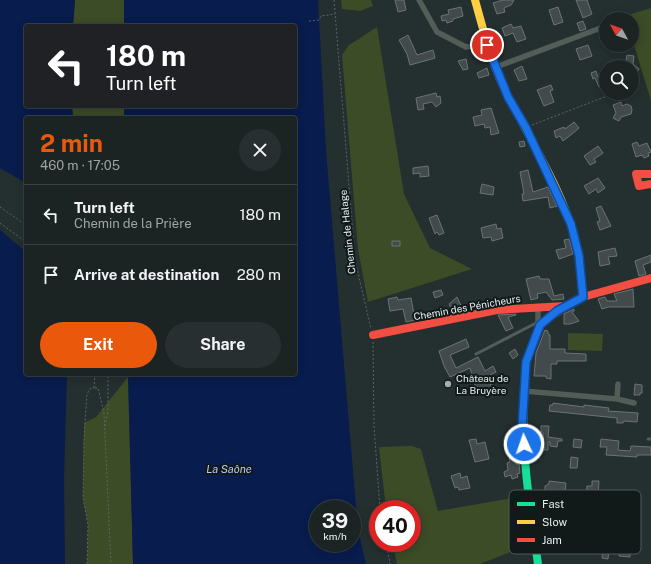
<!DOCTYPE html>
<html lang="en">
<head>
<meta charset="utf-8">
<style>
  :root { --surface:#1b2323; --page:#282f30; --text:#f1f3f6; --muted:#a0a4a6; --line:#394041; --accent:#ea580c }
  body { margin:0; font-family:"Public Sans",sans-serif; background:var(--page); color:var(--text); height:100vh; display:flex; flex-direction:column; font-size:15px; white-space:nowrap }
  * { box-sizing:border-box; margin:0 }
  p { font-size:13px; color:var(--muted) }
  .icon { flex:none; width:22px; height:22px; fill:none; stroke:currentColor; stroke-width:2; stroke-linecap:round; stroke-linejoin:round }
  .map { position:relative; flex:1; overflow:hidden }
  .panel { position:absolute; left:24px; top:116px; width:273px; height:260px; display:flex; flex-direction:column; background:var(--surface); border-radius:4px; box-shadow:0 2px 10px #0003,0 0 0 1px var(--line) }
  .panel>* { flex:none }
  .hud { position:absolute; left:24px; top:24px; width:273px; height:84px; border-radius:4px; box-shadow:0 2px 10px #0003,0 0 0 1px var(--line); background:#202124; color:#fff; overflow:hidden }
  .needle { width:26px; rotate:310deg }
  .buttons { position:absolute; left:599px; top:12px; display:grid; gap:8px }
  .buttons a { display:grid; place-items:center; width:40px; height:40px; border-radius:50%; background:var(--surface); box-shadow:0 2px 10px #0003,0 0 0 1px var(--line); font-size:20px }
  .speed { position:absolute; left:309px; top:500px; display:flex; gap:8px; font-size:20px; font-weight:700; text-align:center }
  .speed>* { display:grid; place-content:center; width:52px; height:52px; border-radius:50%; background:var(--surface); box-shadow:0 2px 10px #0003,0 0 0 1px var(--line); line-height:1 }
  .speed small { font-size:10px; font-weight:400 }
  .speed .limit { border:6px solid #d22; background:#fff; color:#111 }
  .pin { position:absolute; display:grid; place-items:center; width:34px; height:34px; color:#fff; margin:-17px; border:2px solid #fff; border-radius:50%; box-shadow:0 1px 4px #0007 }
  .me { position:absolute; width:44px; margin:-22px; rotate:357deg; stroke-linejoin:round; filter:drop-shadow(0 0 3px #0008) }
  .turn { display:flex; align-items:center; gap:14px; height:84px; padding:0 16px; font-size:18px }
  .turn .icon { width:52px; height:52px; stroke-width:2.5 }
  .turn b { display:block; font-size:28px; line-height:34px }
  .round { display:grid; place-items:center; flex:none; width:42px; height:42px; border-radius:21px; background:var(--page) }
  .overview { display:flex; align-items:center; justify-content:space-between; height:68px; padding:0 16px }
  h1 { font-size:24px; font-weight:700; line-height:30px; color:var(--accent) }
  .button { display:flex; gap:8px; margin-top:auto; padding:8px 16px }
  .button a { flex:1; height:46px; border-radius:24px; background:var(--accent); color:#fff; font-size:16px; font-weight:700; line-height:46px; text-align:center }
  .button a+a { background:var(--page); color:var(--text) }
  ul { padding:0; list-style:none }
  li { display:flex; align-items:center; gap:12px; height:60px; padding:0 16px; border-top:1px solid var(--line) }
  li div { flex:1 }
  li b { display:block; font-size:15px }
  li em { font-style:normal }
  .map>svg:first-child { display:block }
  .green { fill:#3c4c26 }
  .water { fill:#081c4d; fill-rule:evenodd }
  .building { fill:#424a4c; stroke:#6a7375 }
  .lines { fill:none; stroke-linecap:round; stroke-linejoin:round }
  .path { stroke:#5c6663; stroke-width:1; stroke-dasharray:2 2; stroke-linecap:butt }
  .lane { stroke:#525d58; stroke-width:3 }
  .street { stroke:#525d58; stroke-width:5.5 }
  .fast { stroke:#16e098; stroke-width:8 }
  .slow { stroke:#ffcf43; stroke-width:8 }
  .jam { stroke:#f24e42; stroke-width:8 }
  .route-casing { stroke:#114b97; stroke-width:10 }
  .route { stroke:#1a73e8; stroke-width:7 }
  .poi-dot { fill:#a1adad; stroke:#111919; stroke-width:1.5 }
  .labels { text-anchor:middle; stroke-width:4; stroke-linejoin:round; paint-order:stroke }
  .street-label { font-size:10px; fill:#e5f1f1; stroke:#111919 }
  .poi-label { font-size:10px; fill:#e5f1f1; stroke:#111919; text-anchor:start }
  .water-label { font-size:11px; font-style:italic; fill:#baccef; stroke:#111919 }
  .key { fill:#111919; stroke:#515a5a; stroke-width:1 }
  .key-label { font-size:11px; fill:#e5f1f1 }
</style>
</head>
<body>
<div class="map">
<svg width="651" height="564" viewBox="0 0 651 564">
  <rect width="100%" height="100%" fill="#242f2f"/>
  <!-- green -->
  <path class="green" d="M75,0h49v26h-51z
    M341,0h30l2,6 -13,5 -18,-2z
    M651,8v93l-19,-63v-19h-6l-1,-3z
    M377,27l27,167 26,54 42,21 -104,33 -10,-53 -16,-194 7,-10z
    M72,106h52v12h-51z
    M568,333l35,1 -1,17 -34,-1z
    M128,377l5,187h-46l1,-39 -5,-27 1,-75 12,-6z
    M412,446l9,3 17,62 87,-15 6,48 -51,20h-83l-4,-21h19v-34h-26l-7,-62z"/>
  <!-- water -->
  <path class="water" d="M0,0h75l-2,26h-47v80h46l1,12h-47v65l-26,-15z
    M124,0h194l8,151 32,379 8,34h-233l-5,-190h167v-256h-171v-12h171v-80h-171zM318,509h34v34h-34z
    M0,230l26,22v122h41l-3,104 1,86h-65z"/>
  <!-- building -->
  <path class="building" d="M395,0h9l2,10 -8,2z
    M503,0h11l-3,5 -7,3 1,4 -8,2 -4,-11z
    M576,0h11l5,14 -9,4z
    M461,7l2,9 -10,3v2l-6,2 -1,-3 -4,1 -1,-5 8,-2 -1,-4z
    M558,7l5,15 -9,3 -5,-15z
    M583,21l3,8 -6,2 -3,-8z
    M511,24l2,4 8,-2 5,13 -9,3 -4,-9 -8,3 -3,-8z
    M408,35l9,20 16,-5 2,8 -25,7 -3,-11 -8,-14z
    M588,45l4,11 -12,4 -4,-11z
    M627,55l7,1 -1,8 6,5 -7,10v-12h-7z
    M466,59l2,10 -5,1 -5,-9z
    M522,66l5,13 -8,2 -5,-11z
    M487,68l2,7 -10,3 -2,-5z
    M596,71l2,6 7,-3 1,11 -7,2 -4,-9 -2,1 -2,-6z
    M551,85l2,5 -3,1 4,11 -10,4 -7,-16z
    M436,93l1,4 3,-1 1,7 -5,4 -4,-5 -9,2 1,5 -6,1 -2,-12z
    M621,102l1,4 5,-2 4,2 1,4 -1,4 -10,3 -2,4 -6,-3 3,-5 -3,-8z
    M491,108l8,25 -8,2 -1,-8 -5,1 -1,-4 -9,2 -2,-9 9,-2 -1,-5z
    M574,122l5,6 -7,6 -9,7 -3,-5 -4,2 -2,-7 10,-4 1,2z
    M524,141l1,5 -5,1 -1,-5z
    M637,142l2,4 8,-3 4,9 -3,1 1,3 -5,2 -2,-3 -6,2 -4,-13z
    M598,146l5,7 -9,6 2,3 -6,3 -6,-9z
    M428,166l1,10 -9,1v-4l-7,1v-6z
    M528,170l5,22 15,-5 9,19 -7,2 -2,-11 -25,4 -1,-7h2l-4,-22z
    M598,178l7,10 -7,5 -2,-4 -7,5 -5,-8z
    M482,184l12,3 -1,8 -13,-2z
    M601,206l10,20 -11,4 -3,-8 3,-1 -4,-13z
    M437,215l7,18 -5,2 -2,-3 -2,2 -6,-16z
    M496,224l1,5 4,-1 2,10 -11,3 -1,-4 -8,1 -2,-10z
    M569,239l4,15 -14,5 -3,-9 10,-2 -2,-8z
    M392,241h8v5h-8z
    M615,248l2,8 -9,1 2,7 -10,2 -2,-14z
    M651,255v7l-8,3 3,9 -7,2 -4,-15z
    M539,276l1,3h9l5,17 9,-2 1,5 -12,1 -6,-8 -9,2 1,4 -7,2 -5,-21z
    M633,289l1,18h-26l-6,2 -4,-10 7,-2 2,4h10l-3,-7z
    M441,290l2,5 -8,3 -2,-6z
    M397,297l1,3 13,-2 4,22 -9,2 -3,-13 -13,2 -2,-12z
    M457,297l6,13 -10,2 -4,-8z
    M574,309v2l-2,1 7,9 -9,3h-6v-10z
    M516,314v1l-8,2 5,11 -7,3 -8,-16z
    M545,330l3,1v3l2,1v14h15v4l21,1v7h-29v3h-6v15l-5,-1v-2h-12l2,-23z
    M466,339l3,8 -19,8 6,13 22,-11 7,14 8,-5 3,6 -6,3 3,9h-3l2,7 -16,3 -1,-6h1l-6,-20 -20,9 -6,-11 -5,-15z
    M515,349l3,6 -5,4 -4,-6z
    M635,384l7,1v8h-2v2h-6z
    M553,403l31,4v-2l25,3 -1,3 30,2 -1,9 -13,-1 -1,2h-6v-5l-68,-7 1,-6h3z
    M541,426h8l-1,11 14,2v2h-4l-1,6 -7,-1v-4h-2v8h-4l-1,-18h-2z
    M528,429h5l1,15 3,-1v5h-3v5h-4z
    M476,439l1,5 8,-2 4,17 -14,3 -6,-22z
    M574,439l8,1 -1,8 -8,-1z
    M601,439l18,2 -1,9 12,1 1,-5 20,1v8h-14v2l-31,-2 1,-8h-7z
    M518,446v5l-6,2 -1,-6z
    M514,456l2,8h3l1,9 -3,1 1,3 -6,2 -1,-4 -6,2 -1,-5 4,-2 -1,-7 3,-1 -1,-4z
    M571,457l7,1 -1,10h-7z
    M460,473l1,5 6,-2 3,12 -11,2 -1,-3 -3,1 -4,-12z
    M549,481l17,2 -1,9 -10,-1 -1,12 -9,-1v-16l4,-2z
    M592,481h7l-1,17 -12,-2 1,-10h5z
    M623,536l15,2 -1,7 -6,-1 -1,13 -11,-1v-8h3z
    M604,540l6,1 -2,18 -6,-1z"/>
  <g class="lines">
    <!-- path -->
    <path class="path" d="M334,0l21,260 16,69
      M309,21l10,-1 2,-4 14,-2
      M532,125l83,-32
      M0,207l26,18
      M0,223l26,19
      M373,342l1,84 6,83
      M94,388l1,-14
      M95,388h3l6,25 7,151
      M105,426l3,-15v-37
      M386,543l4,21
      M87,564l1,-39 -5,-27 1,-58 3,-46 4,-6h3"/>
    <!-- lane -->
    <path class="lane" d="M476,354l62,-32
      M648,439h3"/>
    <!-- street -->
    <path class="street" d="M419,0l18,32 29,15 21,-2
      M496,67l110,-41
      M538,307v15l3,3
      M524,391l93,8 1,-15
      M617,399l17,4"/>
    <!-- fast -->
    <path class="fast" d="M524,397c-3,56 6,111 14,167"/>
    <!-- slow -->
    <path class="slow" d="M475,0c9,33 18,68 34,98 23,44 55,97 67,144"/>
    <!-- jam -->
    <path class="jam" d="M651,174h-15l3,12 12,-2
      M576,242l3,14 4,41
      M373,335l124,-25 68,-4
      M524,397l2,-35 15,-37 8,-8 34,-20 68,-19"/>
  </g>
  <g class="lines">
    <!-- route casing -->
    <g class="route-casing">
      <path id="route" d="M487,45l21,52 18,31 45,96 8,32 4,41 -26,14 -17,14 -14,37 -4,67 2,15"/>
    </g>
    <!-- route -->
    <use href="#route" class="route"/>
  </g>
  <!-- markers -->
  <circle class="poi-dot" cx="448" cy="384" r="4"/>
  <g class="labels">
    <!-- street labels -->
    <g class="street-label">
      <text transform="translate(347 232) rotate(-96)" y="4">Chemin de Halage</text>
      <text transform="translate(467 307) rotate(-10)" y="4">Chemin des Pénicheurs</text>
    </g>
    <!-- poi labels -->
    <g class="poi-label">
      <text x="456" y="382">Château de<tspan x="456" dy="12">La Bruyère</tspan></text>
    </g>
    <!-- water labels -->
    <g class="water-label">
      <text x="229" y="473">La Saône</text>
    </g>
  </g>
  <!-- legend -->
  <rect x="509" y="490" width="132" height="64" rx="6" class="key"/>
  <rect x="517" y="502" width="18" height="4" fill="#16e098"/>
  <rect x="517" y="520" width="18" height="4" fill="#ffcf43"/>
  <rect x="517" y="538" width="18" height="4" fill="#f24e42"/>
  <g class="key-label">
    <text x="542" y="508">Fast</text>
    <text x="542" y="526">Slow</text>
    <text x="542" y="544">Jam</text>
  </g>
</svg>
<div class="buttons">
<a><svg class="needle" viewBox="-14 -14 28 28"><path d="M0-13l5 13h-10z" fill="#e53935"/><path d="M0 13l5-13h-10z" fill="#a0a4a6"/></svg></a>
<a><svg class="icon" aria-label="search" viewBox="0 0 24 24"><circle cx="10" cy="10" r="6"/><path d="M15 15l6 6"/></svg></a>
</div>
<div class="speed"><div>39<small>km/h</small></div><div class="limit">40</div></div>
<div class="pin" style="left:487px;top:45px;background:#d93025"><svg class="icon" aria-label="arrive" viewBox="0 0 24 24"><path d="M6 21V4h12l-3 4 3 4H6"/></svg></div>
<svg class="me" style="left:524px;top:444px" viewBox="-20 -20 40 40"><circle r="17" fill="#1a73e8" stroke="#fff" stroke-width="3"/><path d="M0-11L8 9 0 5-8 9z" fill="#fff"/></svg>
<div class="hud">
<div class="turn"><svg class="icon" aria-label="left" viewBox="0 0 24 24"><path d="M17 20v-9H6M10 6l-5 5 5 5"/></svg><div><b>180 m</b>Turn left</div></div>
</div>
<section class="panel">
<div class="overview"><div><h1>2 min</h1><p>460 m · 17:05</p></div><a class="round"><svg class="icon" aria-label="close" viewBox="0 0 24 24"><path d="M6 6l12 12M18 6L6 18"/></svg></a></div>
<ul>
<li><svg class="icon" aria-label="left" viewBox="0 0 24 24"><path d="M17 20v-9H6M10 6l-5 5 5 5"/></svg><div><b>Turn left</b><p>Chemin de la Prière</p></div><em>180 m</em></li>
<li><svg class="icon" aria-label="arrive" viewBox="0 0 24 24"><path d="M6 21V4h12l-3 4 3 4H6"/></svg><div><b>Arrive at destination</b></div><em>280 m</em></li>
</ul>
<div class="button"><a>Exit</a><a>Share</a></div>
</section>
</div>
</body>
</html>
